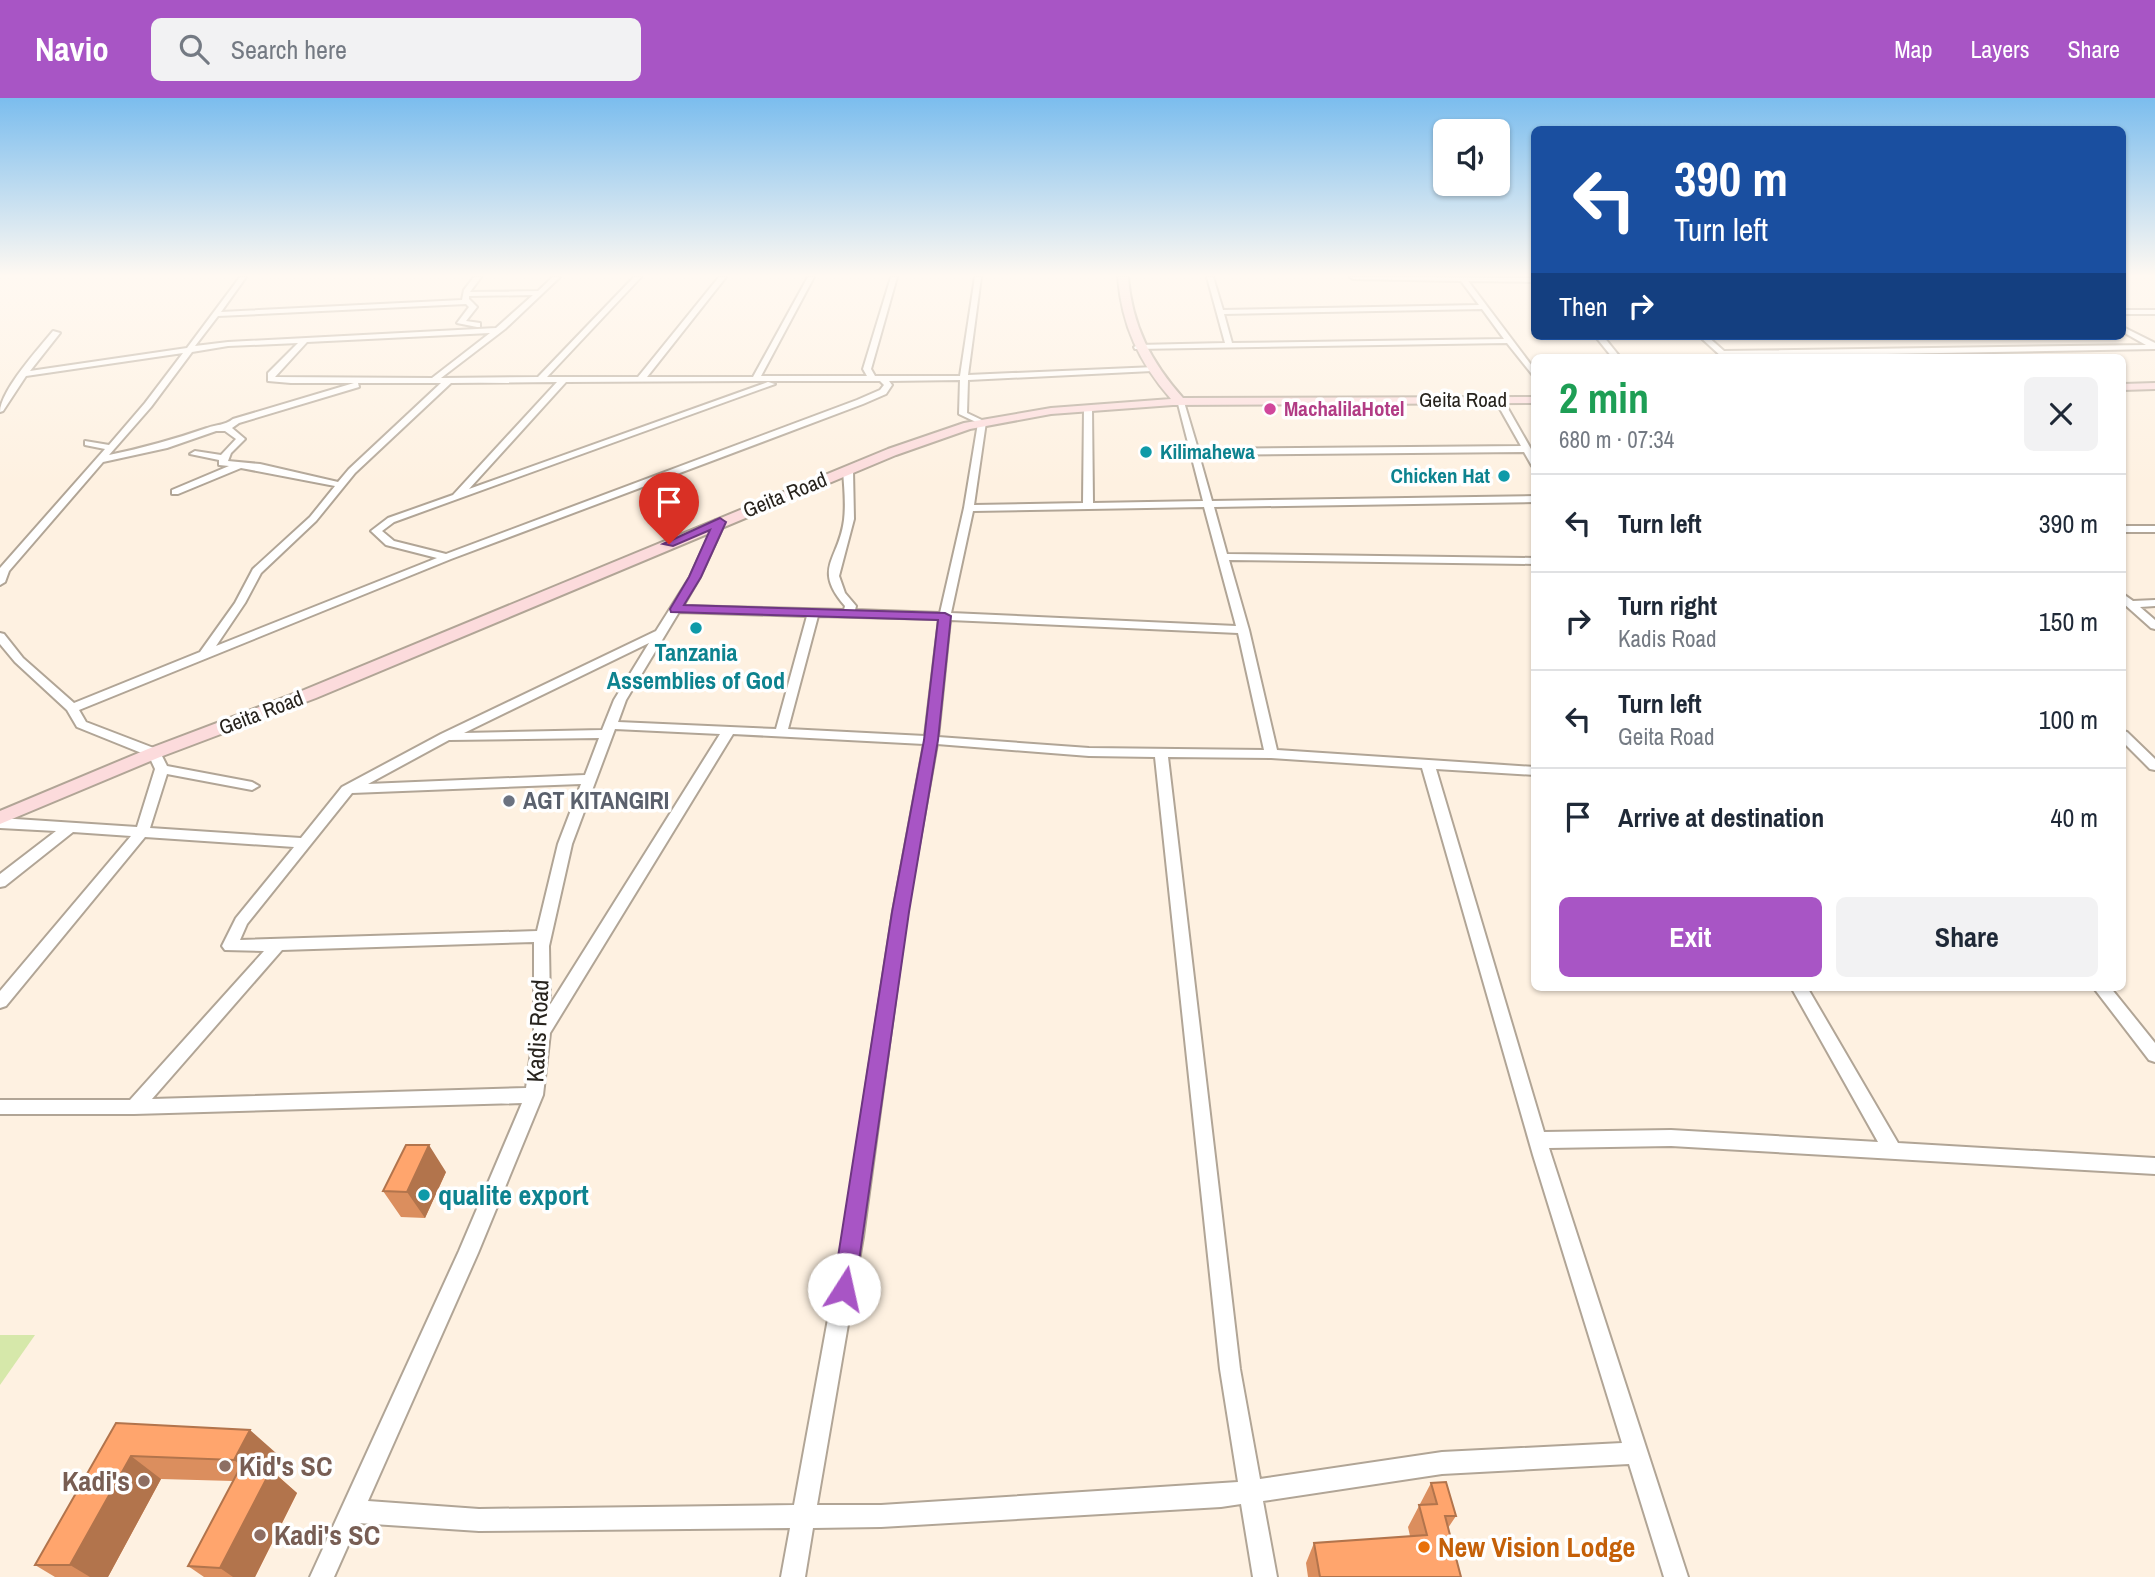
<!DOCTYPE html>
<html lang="en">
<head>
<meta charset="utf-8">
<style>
  :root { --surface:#fff; --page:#f2f2f3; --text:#1f2937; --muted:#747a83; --line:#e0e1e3; --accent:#a855c5 }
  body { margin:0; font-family:"Archivo Narrow",sans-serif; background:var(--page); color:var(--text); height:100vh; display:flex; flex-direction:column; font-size:26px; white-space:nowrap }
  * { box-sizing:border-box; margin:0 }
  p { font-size:23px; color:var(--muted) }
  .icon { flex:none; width:38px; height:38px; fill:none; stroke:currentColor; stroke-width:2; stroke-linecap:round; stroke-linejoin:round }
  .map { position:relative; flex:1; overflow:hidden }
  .sheet { position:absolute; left:1531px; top:256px; width:595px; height:637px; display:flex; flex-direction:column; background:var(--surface); border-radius:10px; box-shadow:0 2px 5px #0004 }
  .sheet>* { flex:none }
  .hud { position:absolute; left:1531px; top:28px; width:595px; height:214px; border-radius:10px; box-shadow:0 2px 5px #0004; background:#1a4fa0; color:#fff; overflow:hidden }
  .fabs { position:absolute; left:1433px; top:21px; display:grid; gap:14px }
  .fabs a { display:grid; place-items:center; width:77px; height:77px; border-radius:10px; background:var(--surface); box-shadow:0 2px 5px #0004; font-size:35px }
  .pin { position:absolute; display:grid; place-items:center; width:60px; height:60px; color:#fff; margin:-72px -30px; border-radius:50% 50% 50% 0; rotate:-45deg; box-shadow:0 0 7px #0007 }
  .pin .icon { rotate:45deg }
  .me { position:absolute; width:77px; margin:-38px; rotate:10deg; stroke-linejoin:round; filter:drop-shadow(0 0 5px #0008) }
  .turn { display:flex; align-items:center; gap:24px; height:147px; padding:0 28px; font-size:32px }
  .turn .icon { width:91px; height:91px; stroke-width:2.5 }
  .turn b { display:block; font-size:49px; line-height:60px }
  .then { display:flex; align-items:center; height:66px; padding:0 28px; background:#0003; gap:14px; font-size:26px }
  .round { display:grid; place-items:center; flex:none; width:74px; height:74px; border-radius:10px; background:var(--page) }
  .headline { display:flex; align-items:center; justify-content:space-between; height:119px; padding:0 28px }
  h1 { font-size:42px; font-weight:700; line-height:52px; color:#1e9e55 }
  .button { display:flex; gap:14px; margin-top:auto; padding:14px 28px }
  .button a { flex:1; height:80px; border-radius:10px; background:var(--accent); color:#fff; font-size:28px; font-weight:700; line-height:80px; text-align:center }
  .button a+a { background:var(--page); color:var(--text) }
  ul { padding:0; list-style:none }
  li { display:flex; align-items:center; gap:21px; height:98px; padding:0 28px; border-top:2px solid var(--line) }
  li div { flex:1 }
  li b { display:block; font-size:26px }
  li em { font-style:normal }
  header { display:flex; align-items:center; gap:42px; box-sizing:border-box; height:98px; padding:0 35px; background:var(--accent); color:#fff }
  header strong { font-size:33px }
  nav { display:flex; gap:38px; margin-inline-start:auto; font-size:24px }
  .search { width:490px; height:63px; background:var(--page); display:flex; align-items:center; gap:18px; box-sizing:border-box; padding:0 24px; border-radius:10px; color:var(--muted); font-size:26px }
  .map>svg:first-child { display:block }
  .green { fill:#d6e8aa }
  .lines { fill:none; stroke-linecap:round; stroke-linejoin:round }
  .street-casing { stroke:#b1a596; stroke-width:4 }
  .secondary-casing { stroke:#b1a596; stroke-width:4 }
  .street { fill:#fff; fill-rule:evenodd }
  .secondary { fill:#fcdbdc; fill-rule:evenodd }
  .wall { fill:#db8e5e }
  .shaded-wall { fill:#b2744c }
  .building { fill:#ffa56d; stroke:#b2744c; stroke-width:2 }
  .route { fill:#a855c5; stroke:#6d3780; stroke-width:2 }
  .hotel-dot { fill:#d1479c; stroke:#fff; stroke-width:2.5 }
  .culture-dot { fill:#0f9aa8; stroke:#fff; stroke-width:2.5 }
  .worship-dot { fill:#6b7280; stroke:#fff; stroke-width:2.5 }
  .education-dot { fill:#8d6e63; stroke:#fff; stroke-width:2.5 }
  .food-dot { fill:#e8710a; stroke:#fff; stroke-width:2.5 }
  .labels { text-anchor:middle; stroke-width:7; stroke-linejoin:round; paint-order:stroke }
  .far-street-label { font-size:21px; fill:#27231d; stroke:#fff }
  .far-hotel-label { font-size:21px; font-weight:bold; fill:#b23c85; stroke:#fff; text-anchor:start }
  .far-culture-label { font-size:21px; font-weight:bold; fill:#0d838f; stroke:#fff; text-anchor:start }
  .culture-label { font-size:24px; font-weight:bold; fill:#0d838f; stroke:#fff }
  .worship-label { font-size:24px; font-weight:bold; fill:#5b616d; stroke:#fff; text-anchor:start }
  .street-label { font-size:24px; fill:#27231d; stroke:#fff }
  .near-culture-label { font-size:28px; font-weight:bold; fill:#0d838f; stroke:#fff; text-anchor:start }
  .near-education-label { font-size:28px; font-weight:bold; fill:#785e54; stroke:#fff; text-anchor:start }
  .near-food-label { font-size:28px; font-weight:bold; fill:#c56008; stroke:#fff; text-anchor:start }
</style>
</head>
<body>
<header>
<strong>Navio</strong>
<div class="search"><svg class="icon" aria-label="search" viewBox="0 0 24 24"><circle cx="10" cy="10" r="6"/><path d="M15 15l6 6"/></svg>Search here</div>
<nav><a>Map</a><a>Layers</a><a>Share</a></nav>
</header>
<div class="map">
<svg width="2155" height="1479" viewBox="0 0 2155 1479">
  <rect width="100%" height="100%" fill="#fef1e1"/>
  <!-- green -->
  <path class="green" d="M0,1237h35l-35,50z"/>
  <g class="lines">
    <!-- street casing -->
    <g class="street-casing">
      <path id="street" d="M240,179h6l-25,35 241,-12 2,-10 10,-13h7l-11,15 68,-1 15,-14h7l-55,52 -64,49 97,-1 96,-100h7l-94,100h91l81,-100h7l-79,100h106l55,-100h6l-53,99h106l-4,-7 28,-92h6l-26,92 4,7h85l15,-99h6l-13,98 187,-8 1,2 -4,2 -184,9 -1,33 19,9 -12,83 109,-2 1,-94 4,-3 4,3 1,94 110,-2 -26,-101 7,2 14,47 323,-3 -26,-46 7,-2 33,58v11l-3,-1 -8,-14 -325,3 13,46 323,-5v6l-321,5 13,47 308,4v6l-306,-4 20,70 28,120 258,17v8l-99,-6 108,363 127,-2 207,12 -87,-155h16l91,156 257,15v16l-484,-28 -122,2 139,429h-24l-35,-113 -187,10 -179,27 14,76h-24l-12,-73 -20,3 -340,20 -68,1 -8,49h-24l9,-49 -311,3 -121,-8 -24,54h-24l149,-326 63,-148 -388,11h-134v-14h130l134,-149 -39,-1 -3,-4 14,-28 58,-71 -149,-10 -139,169 -6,2v-17l131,-155 -58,-4 -68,54 -5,1v-13l56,-43 -56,-3v-10l137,9 18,-58 -6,-13 -72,-29 -10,-17 -52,-48 -15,-18v-11l4,1 19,24 51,45 126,-51 35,-49 18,-34 57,-52 25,-31 -94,-18 -63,26h-6v-4l57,-24 -10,-1v-5l-29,-6 5,-3 26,4 15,-16 -11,-8h-9l-49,17 -64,14 -94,109 -4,11 -5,3v-17l105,-119 -20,-4v-4l24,4 36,-42 38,-50 -157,23 -23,35 -3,1c0,-21 39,-64 53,-81l7,2 -30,38 157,-23zM533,197l-37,33 -268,14 -33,4 23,-30 248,-12 3,3 -12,16 20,4h3v-4l-14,-2 11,-14 -8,-8v-3zM490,235l-58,45 -157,-1 32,-35zM298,245l-30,30v8l23,2h63l-121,36c-9,7 -16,5 -26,9 -32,11 -64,20 -98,27l42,-48 41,-55 36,-6zM960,282l-1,34 19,9 -14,85 -24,105 -85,-3 1,-4 -11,-13 -6,-17 15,-57 -1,-49 -5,-3 -5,3c1,17 3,33 1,50 -5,40 -32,48 1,86l-1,4 -161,-4 17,-29 25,-55 -9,-2 -26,57 -34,54 -215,103 -99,53 -41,51 -151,-10 17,-54 85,16 7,-4 -7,-4 -85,-16 -8,-16 -73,-28 -7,-12 372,-151 412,-155 23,-10 6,-9 -3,-4zM752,283h128l4,4 -4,5 -23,10 -411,154 -52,-13 -12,-10 12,-9 381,-138 -7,-2 -299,107 97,-107zM557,284l-104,113 -65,23 -17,13 15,14 51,13 -221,88 29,-43 16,-30 55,-52 39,-48 96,-90zM358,285h83l-92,86 -11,13 -78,-18 -32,-3 3,-8 14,-14 -13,-11 7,-5 120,-36zM1204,409l32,119 -285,-13 22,-102zM679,514l128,4 -31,113 -158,-7 8,-22zM818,518l121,3 -14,117 -137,-7zM950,522l288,13 26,117 -175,-2 -151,-11zM649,545l-35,57 -12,30 -138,3zM615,631l105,5 -170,271 -1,-59 23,-102zM733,636l191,10 -31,168 -50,325 -49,268 -315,4 -111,-8 110,-248 65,-158 7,-62zM599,640l-14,37 -217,9 81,-44zM937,646l152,12 66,1 65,612 18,113 -357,23h-64l46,-268 44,-325zM1168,659l103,1 151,10 111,387 89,288 -180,9 -182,27 -20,-110zM581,686l-23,60 -21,87 -297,9 7,-16 105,-131zM534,844v89l-8,57 -374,11 130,-149z
        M1207,179h6l10,33 256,-5 -18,-24 -108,-2 -3,-2 185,1v4l-67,-1 67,89v8l-28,-35 -372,6 -1,-2 4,-2 87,-2zM1482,211l22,30 -272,4 -8,-29z
        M2123,212h32v4h-32z
        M2123,229l32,16v6l-433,8 -23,-21h8l17,15 422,-6 -23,-13z
        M1595,238h8l17,21h-8z
        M2123,428h32v6h-32z
        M2123,496l10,7 22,-1v6l-15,1 15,13v9l-4,-1 -28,-25z
        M2123,633l4,1 28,27v11l-5,-1 -27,-27z
        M2093,889h17l45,56v19l-6,-2z"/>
    </g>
    <!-- secondary casing -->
    <g class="secondary-casing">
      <path id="secondary" d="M1118,179h10c4,49 23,85 55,121l352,-1v6l-362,2 -122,9 -81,15 -74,26 -580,243 -156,59 -160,67v-13l148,-62 156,-59 584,-241 76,-26 87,-15 120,-9c-32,-37 -49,-73 -53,-122z
        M2155,285v6l-32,1v-6z"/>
    </g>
    <!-- street -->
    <use href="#street" class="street"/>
    <!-- secondary -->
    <use href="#secondary" class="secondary"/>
  </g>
  <!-- wall -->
  <path class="wall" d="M446,1074l-21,46 -24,-1 -18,-26z
    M116,1325l160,30 -9,17h4l26,23 -42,84h-51l-16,-11 45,-85 -72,-2 -53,98h-53l-20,-12z
    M1431,1385l25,33 -8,12 13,49h-153l-2,-14 8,-20 96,-7 -2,-9z"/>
  <!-- shaded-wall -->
  <path class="shaded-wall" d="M429,1047l17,27 -21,46 -18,-26z
    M250,1332l26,23 -15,29 -27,-22z
    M131,1358l30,23 -53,98h-18l-20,-12z
    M271,1372l26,23 -42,84h-22l-13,-9z"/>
  <!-- building -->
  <path class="building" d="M406,1047h23l-22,47 -24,-1z
    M116,1325l134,7 -16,30 -103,-4 -61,109h-35z
    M240,1370l31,2 -51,98 -32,-2z
    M1446,1384l10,34h-11l16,61h-141l-6,-34 113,-8 -8,-30 18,-1 -6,-21z"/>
  <!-- sky -->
  <linearGradient id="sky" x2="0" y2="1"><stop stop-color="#7bbdee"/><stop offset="0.46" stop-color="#fff9f2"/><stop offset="1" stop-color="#fff9f2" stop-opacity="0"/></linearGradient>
  <rect width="2155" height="386" fill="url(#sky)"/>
  <!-- route -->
  <path class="route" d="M720,420l6,4 -25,55 -17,28 261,8 6,3 -13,124 -29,172 -54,377 -3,7 -8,3 -8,-3 -3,-7 59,-377 32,-172 14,-120 -267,-8 -1,-3 19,-32 21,-47 -37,16 -10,-2z"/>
  <!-- markers -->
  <circle class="hotel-dot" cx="1270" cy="311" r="7"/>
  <g class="culture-dot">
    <circle cx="1146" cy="354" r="7"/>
    <circle cx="1504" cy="378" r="7"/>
    <circle cx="696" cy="530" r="7"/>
    <circle cx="424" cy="1097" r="7"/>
  </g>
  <circle class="worship-dot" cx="509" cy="703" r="7"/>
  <g class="education-dot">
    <circle cx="225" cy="1368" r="7"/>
    <circle cx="144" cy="1383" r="7"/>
    <circle cx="260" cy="1437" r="7"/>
  </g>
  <circle class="food-dot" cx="1424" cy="1449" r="7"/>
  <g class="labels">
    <!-- far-street labels -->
    <g class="far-street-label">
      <text x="1463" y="309">Geita Road</text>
      <text transform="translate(785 397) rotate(-22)" y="7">Geita Road</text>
      <text transform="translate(261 615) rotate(-21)" y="7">Geita Road</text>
    </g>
    <!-- far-hotel labels -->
    <g class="far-hotel-label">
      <text x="1284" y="318">MachalilaHotel</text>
    </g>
    <!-- far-culture labels -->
    <g class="far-culture-label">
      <text x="1160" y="361">Kilimahewa</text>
      <text x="1490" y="385" text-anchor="end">Chicken Hat</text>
    </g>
    <!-- culture labels -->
    <g class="culture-label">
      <text x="696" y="563">Tanzania<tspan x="696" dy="28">Assemblies of God</tspan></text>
    </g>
    <!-- worship labels -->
    <g class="worship-label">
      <text x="523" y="711">AGT KITANGIRI</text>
    </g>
    <!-- street labels -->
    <g class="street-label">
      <text transform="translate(538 933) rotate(-87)" y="8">Kadis Road</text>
    </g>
    <!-- near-culture labels -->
    <g class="near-culture-label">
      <text x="438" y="1107">qualite export</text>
    </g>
    <!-- near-education labels -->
    <g class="near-education-label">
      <text x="239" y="1378">Kid's SC</text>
      <text x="130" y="1393" text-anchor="end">Kadi's</text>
      <text x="274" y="1447">Kadi's SC</text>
    </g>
    <!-- near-food labels -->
    <g class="near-food-label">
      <text x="1438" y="1459">New Vision Lodge</text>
    </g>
  </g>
</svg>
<div class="fabs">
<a><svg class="icon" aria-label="sound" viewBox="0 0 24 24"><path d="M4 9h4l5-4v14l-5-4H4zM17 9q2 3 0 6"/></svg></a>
</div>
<div class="pin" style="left:669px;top:446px;background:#d93025"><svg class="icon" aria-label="arrive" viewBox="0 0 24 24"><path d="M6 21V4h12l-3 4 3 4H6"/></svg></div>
<svg class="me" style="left:844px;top:1191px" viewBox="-20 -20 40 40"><circle r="19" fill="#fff"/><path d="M0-13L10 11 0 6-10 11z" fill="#a855c5"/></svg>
<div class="hud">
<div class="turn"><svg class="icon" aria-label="left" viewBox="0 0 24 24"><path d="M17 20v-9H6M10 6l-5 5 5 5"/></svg><div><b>390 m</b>Turn left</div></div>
<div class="then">Then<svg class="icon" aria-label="right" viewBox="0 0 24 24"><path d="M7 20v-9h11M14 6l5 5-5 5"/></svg></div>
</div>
<section class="sheet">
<div class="headline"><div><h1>2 min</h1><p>680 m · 07:34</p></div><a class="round"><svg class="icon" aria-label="close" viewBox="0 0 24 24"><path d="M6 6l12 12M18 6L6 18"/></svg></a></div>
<ul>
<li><svg class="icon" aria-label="left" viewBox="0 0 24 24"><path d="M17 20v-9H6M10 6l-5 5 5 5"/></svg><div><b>Turn left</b></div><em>390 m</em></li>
<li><svg class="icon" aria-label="right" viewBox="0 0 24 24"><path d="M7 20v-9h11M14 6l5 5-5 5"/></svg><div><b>Turn right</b><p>Kadis Road</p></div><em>150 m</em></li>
<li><svg class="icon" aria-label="left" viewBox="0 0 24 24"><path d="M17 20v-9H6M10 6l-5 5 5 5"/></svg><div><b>Turn left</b><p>Geita Road</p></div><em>100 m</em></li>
<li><svg class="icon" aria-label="arrive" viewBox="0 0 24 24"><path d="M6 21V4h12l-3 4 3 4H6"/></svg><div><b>Arrive at destination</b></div><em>40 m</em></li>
</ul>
<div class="button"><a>Exit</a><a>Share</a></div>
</section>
</div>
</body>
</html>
